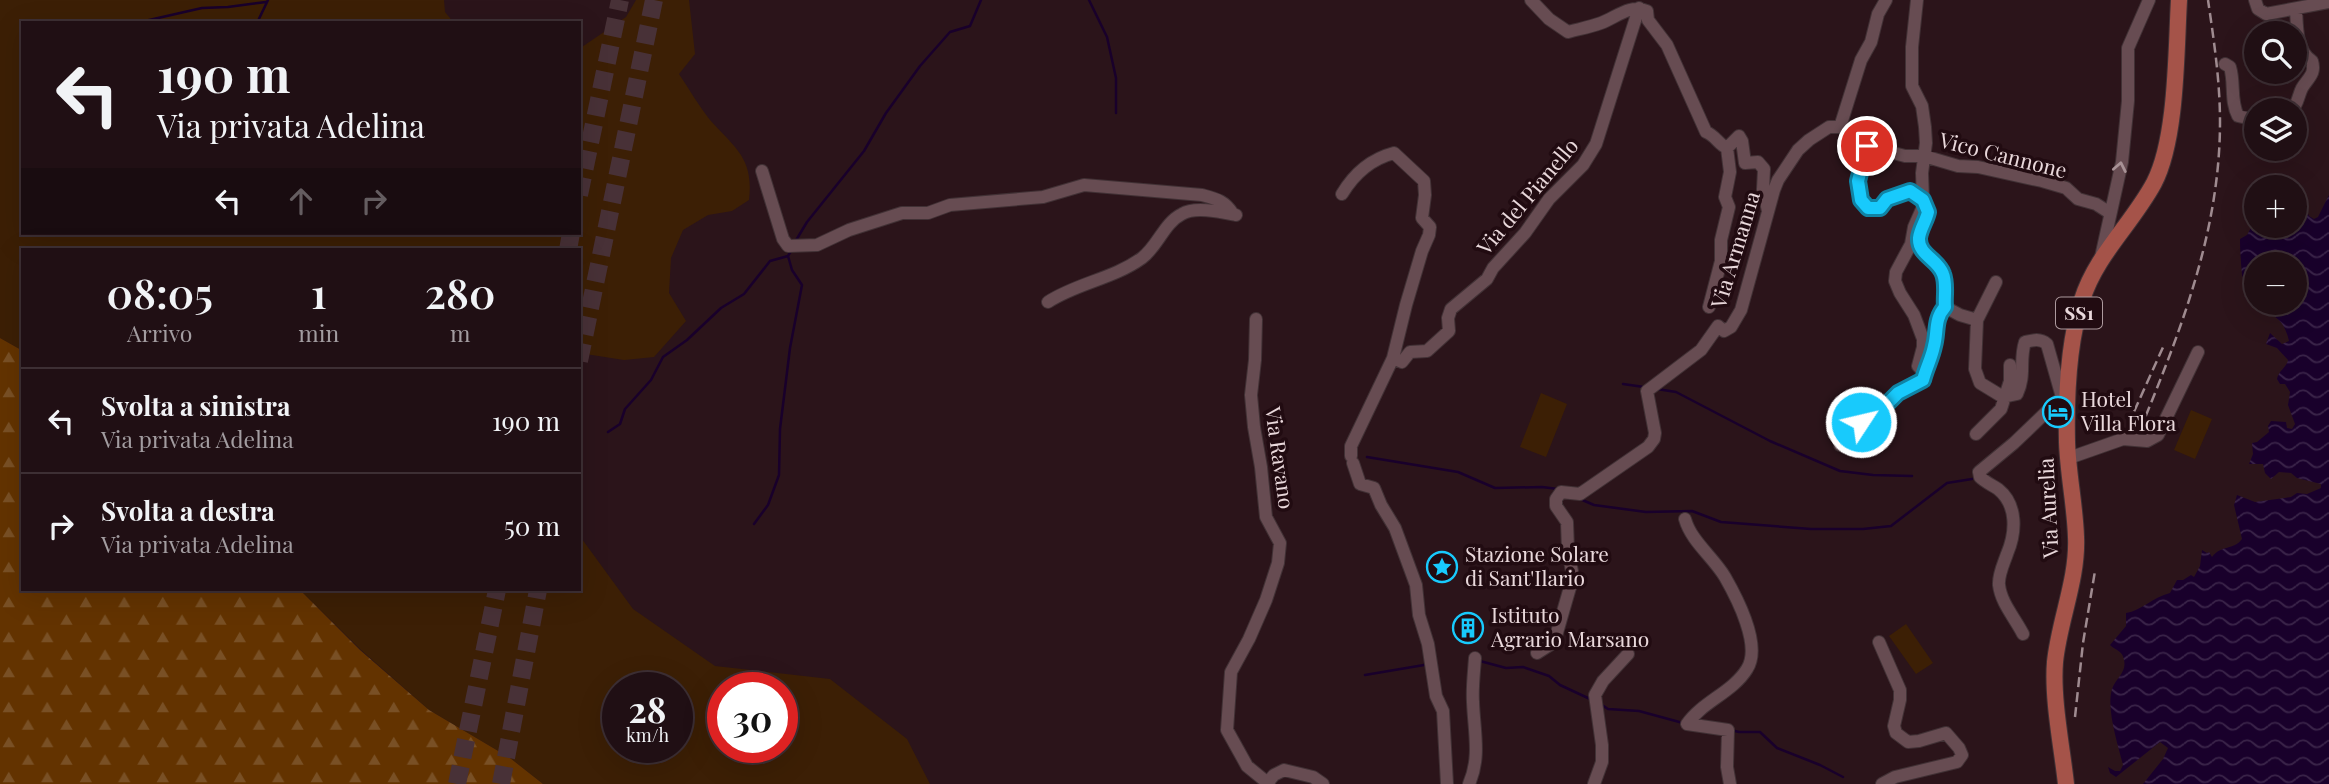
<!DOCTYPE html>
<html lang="it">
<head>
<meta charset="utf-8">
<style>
  :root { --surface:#200f14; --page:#28181d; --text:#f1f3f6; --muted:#a29ca0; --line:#3d2f34 }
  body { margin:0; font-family:"Playfair Display",serif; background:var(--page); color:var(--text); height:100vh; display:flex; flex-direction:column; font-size:26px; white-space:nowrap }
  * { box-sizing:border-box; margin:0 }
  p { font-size:23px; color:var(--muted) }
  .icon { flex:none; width:38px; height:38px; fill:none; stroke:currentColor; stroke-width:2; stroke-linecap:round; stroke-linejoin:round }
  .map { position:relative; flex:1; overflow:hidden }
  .sheet { position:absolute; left:21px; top:248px; width:560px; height:343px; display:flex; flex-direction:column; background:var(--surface); border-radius:0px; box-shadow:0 7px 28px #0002,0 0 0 2px var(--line) }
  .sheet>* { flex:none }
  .banner { position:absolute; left:21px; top:21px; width:560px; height:214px; border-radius:0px; box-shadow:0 7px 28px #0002,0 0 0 2px var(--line); background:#200f14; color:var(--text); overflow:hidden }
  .controls { position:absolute; left:2244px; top:21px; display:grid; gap:14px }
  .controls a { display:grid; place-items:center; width:63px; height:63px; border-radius:50%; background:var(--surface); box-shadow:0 7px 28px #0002,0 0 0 2px var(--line); font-size:35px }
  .speed { position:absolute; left:602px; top:672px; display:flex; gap:14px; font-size:35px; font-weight:700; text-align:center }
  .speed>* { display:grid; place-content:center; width:91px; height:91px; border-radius:50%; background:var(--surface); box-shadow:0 7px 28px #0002,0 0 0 2px var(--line); line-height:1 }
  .speed small { font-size:18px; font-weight:400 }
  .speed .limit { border:10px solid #d22; background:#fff; color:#111 }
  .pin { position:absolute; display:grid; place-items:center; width:60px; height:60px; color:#fff; margin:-30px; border:4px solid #fff; border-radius:50%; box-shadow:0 2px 7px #0007 }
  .me { position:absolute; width:77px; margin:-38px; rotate:55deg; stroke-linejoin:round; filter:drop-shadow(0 0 5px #0008) }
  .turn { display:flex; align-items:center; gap:24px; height:147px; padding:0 21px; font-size:32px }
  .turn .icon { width:91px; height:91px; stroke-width:2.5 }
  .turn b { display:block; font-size:49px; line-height:60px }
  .lanes { display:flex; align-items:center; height:66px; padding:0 21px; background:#0003; justify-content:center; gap:35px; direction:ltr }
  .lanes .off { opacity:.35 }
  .eta { display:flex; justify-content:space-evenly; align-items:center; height:119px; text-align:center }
  .eta b { font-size:42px; font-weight:600; line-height:49px }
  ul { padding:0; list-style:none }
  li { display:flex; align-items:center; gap:21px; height:105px; padding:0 21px; border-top:2px solid var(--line) }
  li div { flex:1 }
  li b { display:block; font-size:26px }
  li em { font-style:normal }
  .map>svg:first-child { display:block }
  .green { fill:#3c1f05; fill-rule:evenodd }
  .forest { fill:url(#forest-firs) }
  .water { fill:url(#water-waves) }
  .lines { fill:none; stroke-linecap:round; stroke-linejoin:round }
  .stream { stroke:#19002b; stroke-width:2.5 }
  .highway-tunnel { stroke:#483137; stroke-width:18; stroke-dasharray:18 9; stroke-linecap:butt }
  .minor-casing { stroke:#413135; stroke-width:14 }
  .major-casing { stroke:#413135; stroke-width:18 }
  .minor { stroke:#674c52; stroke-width:12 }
  .major { stroke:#a55349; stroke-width:16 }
  .rail { stroke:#9f8b90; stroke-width:2.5; stroke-dasharray:10 5; stroke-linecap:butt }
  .oneway { stroke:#a89296 }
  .route-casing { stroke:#1083a4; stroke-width:18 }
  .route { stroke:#18cafc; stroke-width:12 }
  .labels { text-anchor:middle; stroke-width:7; stroke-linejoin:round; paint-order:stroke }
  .shield { fill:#210b11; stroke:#ad9a9e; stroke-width:2 }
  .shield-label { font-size:19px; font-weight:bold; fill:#e9d8db }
  .street-label { font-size:21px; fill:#e9d8db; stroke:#210b11 }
  .poi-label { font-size:21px; fill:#e9d8db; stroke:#210b11; text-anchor:start }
</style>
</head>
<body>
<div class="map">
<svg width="2329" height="784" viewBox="0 0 2329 784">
  <defs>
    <pattern id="forest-firs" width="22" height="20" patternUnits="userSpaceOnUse" patternTransform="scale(1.75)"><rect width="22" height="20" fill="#633300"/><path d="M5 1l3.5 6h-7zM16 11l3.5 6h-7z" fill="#795025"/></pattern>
    <pattern id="water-waves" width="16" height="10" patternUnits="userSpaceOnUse" patternTransform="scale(1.75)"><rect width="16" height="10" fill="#19002b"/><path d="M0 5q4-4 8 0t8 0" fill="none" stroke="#3a2449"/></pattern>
  </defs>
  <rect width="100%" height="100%" fill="#2b141a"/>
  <!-- green -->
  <path class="green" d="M0,0h444l1,12 9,11h-431v210h556v-184l47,-32 10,-17h53l6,54 -16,20c10,15 20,32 31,46 25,28 44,38 39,80l-17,11 -24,4 -25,15 -12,28 -2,35 17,28 -32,36 -30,3 -45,-7v-103h-556v101l-23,-13z
    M1541,393l26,11 -21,53 -26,-10z
    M2191,410l21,9 -17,40 -21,-9z
    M579,535l54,74 82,57 115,13 77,60 23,45h-387l-33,-26 -81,-48 -68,-60 -61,-60h279zM618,688h59v59h-59zM723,688h59v59h-59z
    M1906,624l27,39 -17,11 -27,-38z"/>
  <!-- forest -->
  <path class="forest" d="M0,338l23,13v239h277l60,60 69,60 81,48 33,26h-543z"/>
  <!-- water -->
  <path class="water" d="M2329,195v589h-186l20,-25 5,-11 -8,-6 -44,35 -6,-4 -2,-6 7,4h5l3,-6c-5,-20 -17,-56 -11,-76 4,-11 15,-17 12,-29 -1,-9 -9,-10 -14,-15l16,-19v-13c15,-2 27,-16 44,-20l7,-13h6l8,-5 3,2 6,-11 2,-16 5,3 2,-1 3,5c10,-13 21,-6 30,-18l-8,-34 3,-10 18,7 36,-5 6,-4 10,1 14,-6v-4l-24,-6 -6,-5 -12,-1 -8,7 -6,-6 -2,-9h-14l4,-10 -1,-11 5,-1 12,-10 -1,-6 3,-5 15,1 1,6 5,1 3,-5 -7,-19 2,-13 -5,-8h-5l-3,-5c1,-8 10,-12 11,-19l-11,-12 -11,-4 4,-11 12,11 7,-3c-6,-26 -16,-22 -32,-38h37v-39h-38v37c-3,-8 -13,-21 -14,-26 -1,-12 -2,-24 -2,-36l7,-4 6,-11 -2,-6 -6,-3 2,-3h9v14h38v-18l11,-1 4,9 5,3 4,-2z"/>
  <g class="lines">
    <!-- stream -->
    <path class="stream" d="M1089,0l18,37 9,41v35
      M136,23l66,-15 26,-1 38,-5
      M257,23l11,-23
      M795,242l12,-20 57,-71 22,-38 34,-47 30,-34 20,-6 11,-26
      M1623,384l21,3
      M1657,389l19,3 94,49 70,30 33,4 39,1
      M608,432l12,-8 5,-15 26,-29 12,-23 24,-17 34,-32 23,-14 26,-33 18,-5 3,-5
      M1367,457l91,15 37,16 47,-1 16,2
      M1580,499l14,6 52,7 46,-1 29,11 90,7h52l28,-3 56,-43 25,-4
      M754,524l14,-19 11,-30 1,-46 10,-81 12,-63 -10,-15 -4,-14
      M1480,661l26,7 17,-1 26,9 11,9 30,14
      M1365,675l59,-10
      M1602,705l6,4 31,2 44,12
      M1731,730l8,2h21l17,16 43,17 23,12"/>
    <!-- highway-tunnel -->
    <path class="highway-tunnel" d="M579,195l41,-195
      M568,250l3,-17
      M579,361l75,-361
      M457,784l40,-194
      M501,784l37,-194"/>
    <!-- minor casing -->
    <g class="minor-casing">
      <path id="minor" d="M1531,0l18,19 19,13c11,-3 22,-5 33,-9 16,-6 28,-19 46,-12l1,9 19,25 39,87c10,4 12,12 21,16l3,24 -5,25 4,10 -8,33v21l-12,46
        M1917,0l-5,47v39l10,20 3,21 1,16 -4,30 1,27 5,12 -9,27 6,14 11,10 8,12 1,32c-11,11 -7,23 -10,37 -1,7 -6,14 -7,22l-7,3 -3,-3 5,-19v-8l-9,-24 -14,-22 -5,-12 1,-9 15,-28 3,-17 8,-18 1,-9 -13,-9 -23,8 -7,9h-12c-16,-19 -6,-41 -1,-62l38,10h19l34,10 20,1 64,14 24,7 12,11 18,5 14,9
        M2255,0l3,9 8,5 63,-12
        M2225,64l5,3c5,16 0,34 8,49l18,4
        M2292,110c6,-6 6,-14 10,-22 6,-10 14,-14 10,-27 -16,-10 -15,-35 -16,-52
        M1727,148l12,-12 3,5 3,22 13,-1 6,7 -1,20 5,22
        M762,171l21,68 5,7 29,-1 32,-15 53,-17h26l22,-8 93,-8 41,-12 118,10c15,4 23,6 31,19
        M1342,194c12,-20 29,-35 52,-41l30,28 1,14 -3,23 8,9 -1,8 -7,16 -16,54 -13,53 -42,88v10
        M2101,257l21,-95 6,-61v-53l21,-48
        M1048,302c29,-19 65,-23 94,-44 16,-12 22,-35 40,-44 13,-8 39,-2 54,1
        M1945,307l15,8 17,5 -2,49 5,14 23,14 14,-3c9,-19 2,-34 8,-52 8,-2 15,-4 22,2l15,53 5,3
        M1256,319l-1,41 -4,35 3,32 7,40 5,50 14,26 -2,20 -12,37 -17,39 -18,33 -4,58 20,36 22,18
        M1977,320l19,-38
        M1393,358l9,4 8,-10 17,-1 22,-20 -1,-13 3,-9 36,-30 6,-11 32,-35 24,-34 34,-34 13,-21 43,-136
        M1976,434l25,-25 9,-28v-16
        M1840,445l21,-23 15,-6 22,-24 25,-12 3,-11
        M2069,458l54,-19 24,2 11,-6 40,-83
        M1353,463l7,21 14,4 7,17 14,23 21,57 3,30 9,29 8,52 7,15 4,73
        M1685,519c6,22 28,38 40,58 12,21 37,69 22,92 -14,23 -45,33 -60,55l41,6 -1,37 3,17
        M2023,634c-8,-16 -22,-31 -24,-49 -1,-10 5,-22 8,-31 9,-21 11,-49 -9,-65 -6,-4 -13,-7 -18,-12l-1,-5 35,-29 48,-46
        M1879,642l21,48v10l-6,26 2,7 12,9 11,-1 27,-8 13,15 3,7 -5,7 -62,15 -13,7
        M1537,653l14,-9 5,-8 17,-59 -5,-27 -1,-28 -11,-16v-7l5,-7 19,2 68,-47 6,-8 1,-6 -8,-42 54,-41 17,-24 6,5 7,-4 10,-17 33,-120 4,-10 20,-30 11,-10 20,-13h11l21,-67 10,-18 7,-28 8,-14
        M1268,782l6,-7 10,-5 29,7 10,7
        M1469,784c12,-27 5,-53 4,-82 -1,-14 1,-29 2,-44
        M1594,784l8,-22v-17l-7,-50 8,-14 25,-27"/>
    </g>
    <!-- major casing -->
    <g class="major-casing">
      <path id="major" d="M2066,784c-4,-37 -14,-85 -11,-122 4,-41 23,-83 21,-125 -1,-32 -8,-63 -9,-95 -1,-46 1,-99 15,-142 14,-45 50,-76 72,-117 23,-44 22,-132 25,-183"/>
    </g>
    <!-- minor -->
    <use href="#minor" class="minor"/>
    <!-- major -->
    <use href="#major" class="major"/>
    <!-- rail -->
    <path class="rail" d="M2128,425l36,-80
      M2140,430c41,-100 80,-199 80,-308 0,-41 -6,-81 -12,-122
      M2075,717l8,-74 12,-72"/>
  </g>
  <!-- one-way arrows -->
  <defs><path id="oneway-chevron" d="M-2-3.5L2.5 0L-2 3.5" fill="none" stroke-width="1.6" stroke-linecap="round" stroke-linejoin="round" transform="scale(1.75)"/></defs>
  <use class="oneway" href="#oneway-chevron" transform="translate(2120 167) rotate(-79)"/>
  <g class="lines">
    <!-- route casing -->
    <g class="route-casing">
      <path id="route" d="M1861,422l14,-6 23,-23 25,-13c3,-12 9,-23 11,-34 4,-14 0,-27 11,-39 -1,-11 2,-23 -2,-33 -5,-15 -25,-19 -24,-36 1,-9 7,-17 9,-26l-5,-12 -13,-9 -23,8 -7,9h-12l-7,-8 -3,-19 9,-35"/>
    </g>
    <!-- route -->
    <use href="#route" class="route"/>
  </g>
  <!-- icons -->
  <defs>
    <g id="hotel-ring" transform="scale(1.575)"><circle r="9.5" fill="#210b11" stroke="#18cafc" stroke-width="1.5"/><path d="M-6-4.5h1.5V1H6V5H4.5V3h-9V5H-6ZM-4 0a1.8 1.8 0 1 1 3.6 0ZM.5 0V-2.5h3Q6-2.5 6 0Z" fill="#18cafc"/></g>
    <g id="sight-ring" transform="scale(1.575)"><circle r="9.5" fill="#210b11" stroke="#18cafc" stroke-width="1.5"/><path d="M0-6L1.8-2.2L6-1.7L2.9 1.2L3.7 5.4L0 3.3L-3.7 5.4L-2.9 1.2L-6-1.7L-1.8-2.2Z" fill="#18cafc"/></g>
    <g id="building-ring" transform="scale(1.575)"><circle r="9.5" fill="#210b11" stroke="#18cafc" stroke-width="1.5"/><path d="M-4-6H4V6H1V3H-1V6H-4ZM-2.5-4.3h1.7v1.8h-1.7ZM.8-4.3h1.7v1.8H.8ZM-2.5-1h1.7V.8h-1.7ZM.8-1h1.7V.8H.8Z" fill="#18cafc"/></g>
  </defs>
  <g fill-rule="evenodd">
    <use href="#hotel-ring" x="2058" y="412"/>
    <use href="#sight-ring" x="1442" y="567"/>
    <use href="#building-ring" x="1468" y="628"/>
  </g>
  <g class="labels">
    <!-- shield labels -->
    <rect class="shield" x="2056" y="297.5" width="46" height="31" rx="5"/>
    <g class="shield-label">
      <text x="2079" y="320">SS1</text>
    </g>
    <!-- street labels -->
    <g class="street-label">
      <text transform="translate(2003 156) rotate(14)" y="7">Vico Cannone</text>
      <text transform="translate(1528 197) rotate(-50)" y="7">Via del Pianello</text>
      <text transform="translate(1736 250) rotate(-73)" y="7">Via Armanna</text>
      <text transform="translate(1279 458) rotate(82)" y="7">Via Ravano</text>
      <text transform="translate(2049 508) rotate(-93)" y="7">Via Aurelia</text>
    </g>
    <!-- poi labels -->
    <g class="poi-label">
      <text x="2081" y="407">Hotel<tspan x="2081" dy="24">Villa Flora</tspan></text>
      <text x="1465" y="562">Stazione Solare<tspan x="1465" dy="24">di Sant'Ilario</tspan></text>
      <text x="1491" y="623">Istituto<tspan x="1491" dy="24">Agrario Marsano</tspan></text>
    </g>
  </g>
</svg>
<div class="controls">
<a><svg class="icon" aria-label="search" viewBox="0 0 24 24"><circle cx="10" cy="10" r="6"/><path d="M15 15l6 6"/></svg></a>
<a><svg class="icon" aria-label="layers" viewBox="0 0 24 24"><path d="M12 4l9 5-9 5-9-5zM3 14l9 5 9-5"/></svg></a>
<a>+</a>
<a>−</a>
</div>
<div class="speed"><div>28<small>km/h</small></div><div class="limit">30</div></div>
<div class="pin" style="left:1867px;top:146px;background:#d93025"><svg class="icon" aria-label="arrive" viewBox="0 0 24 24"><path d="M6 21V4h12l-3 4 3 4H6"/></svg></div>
<svg class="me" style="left:1861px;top:422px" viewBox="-20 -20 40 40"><circle r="17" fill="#18cafc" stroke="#fff" stroke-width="3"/><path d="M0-11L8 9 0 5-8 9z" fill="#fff"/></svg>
<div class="banner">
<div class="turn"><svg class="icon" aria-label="left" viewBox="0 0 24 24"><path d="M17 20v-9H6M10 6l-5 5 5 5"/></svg><div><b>190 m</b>Via privata Adelina</div></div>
<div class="lanes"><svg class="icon" aria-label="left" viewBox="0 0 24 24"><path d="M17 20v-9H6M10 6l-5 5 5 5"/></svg><svg class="icon off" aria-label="ahead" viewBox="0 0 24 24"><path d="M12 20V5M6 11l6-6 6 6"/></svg><svg class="icon off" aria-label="right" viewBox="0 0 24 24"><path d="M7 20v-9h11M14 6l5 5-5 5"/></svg></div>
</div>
<section class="sheet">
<div class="eta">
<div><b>08:05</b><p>Arrivo</p></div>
<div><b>1</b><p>min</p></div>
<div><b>280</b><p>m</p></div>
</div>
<ul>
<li><svg class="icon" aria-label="left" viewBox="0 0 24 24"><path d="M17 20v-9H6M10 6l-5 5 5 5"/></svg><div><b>Svolta a sinistra</b><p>Via privata Adelina</p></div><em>190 m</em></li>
<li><svg class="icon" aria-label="right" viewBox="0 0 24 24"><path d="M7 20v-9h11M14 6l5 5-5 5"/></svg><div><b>Svolta a destra</b><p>Via privata Adelina</p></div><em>50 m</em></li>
</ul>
</section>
</div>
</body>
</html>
